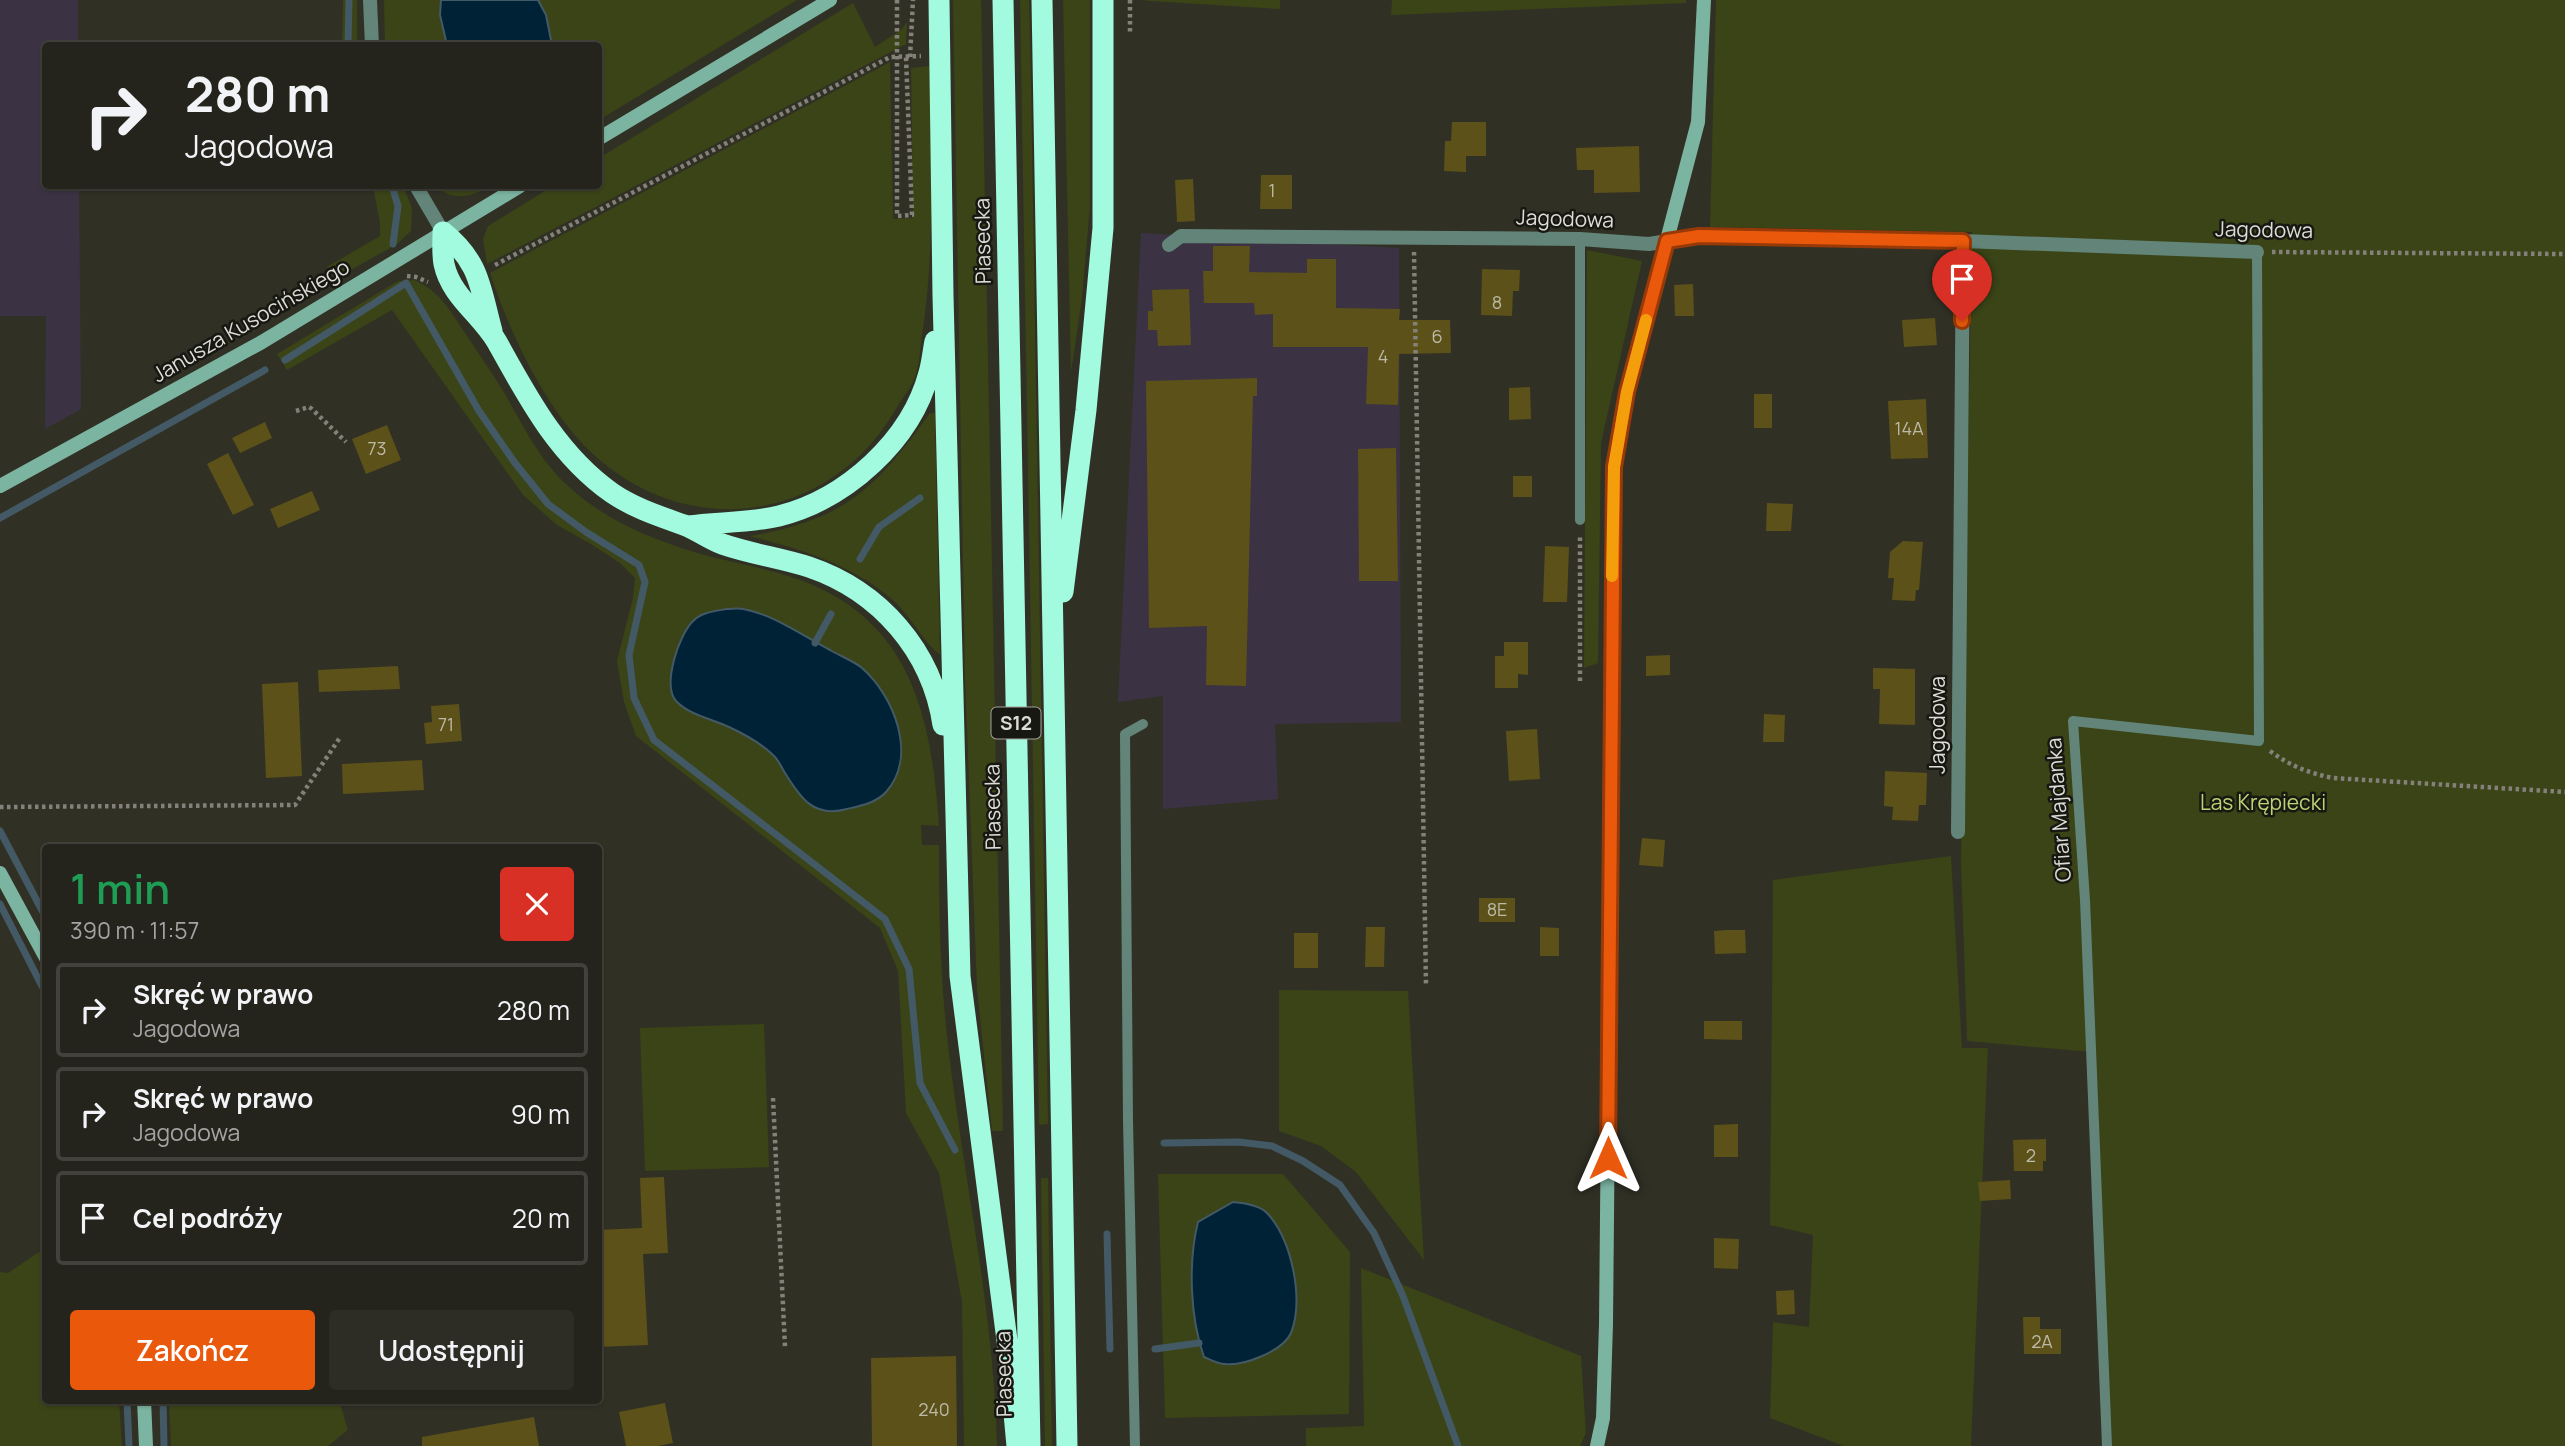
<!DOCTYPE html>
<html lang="pl">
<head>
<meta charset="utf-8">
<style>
  :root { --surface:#25241c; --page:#2d2c25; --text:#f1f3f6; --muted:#a3a4a3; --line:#42413b; --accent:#ea580c }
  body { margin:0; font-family:Manrope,sans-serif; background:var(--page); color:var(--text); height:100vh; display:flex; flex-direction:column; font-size:26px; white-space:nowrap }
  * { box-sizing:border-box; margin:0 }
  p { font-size:23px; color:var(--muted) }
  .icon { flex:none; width:38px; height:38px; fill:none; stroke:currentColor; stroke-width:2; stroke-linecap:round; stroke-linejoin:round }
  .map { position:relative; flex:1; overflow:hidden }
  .panel { position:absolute; left:42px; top:844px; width:560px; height:560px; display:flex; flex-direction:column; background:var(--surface); border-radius:7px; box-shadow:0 2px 5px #0004,0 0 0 2px var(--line) }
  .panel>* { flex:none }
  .guide { position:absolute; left:42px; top:42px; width:560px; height:147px; border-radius:7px; box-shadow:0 2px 5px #0004,0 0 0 2px var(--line); background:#25241c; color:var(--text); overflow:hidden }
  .pin { position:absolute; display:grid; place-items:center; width:60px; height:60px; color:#fff; margin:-72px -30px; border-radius:50% 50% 50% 0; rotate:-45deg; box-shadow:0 0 7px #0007 }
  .pin .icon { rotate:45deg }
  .me { position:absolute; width:77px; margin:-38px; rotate:0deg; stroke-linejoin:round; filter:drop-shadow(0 0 5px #0008) }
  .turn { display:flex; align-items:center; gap:24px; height:147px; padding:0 28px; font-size:32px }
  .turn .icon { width:91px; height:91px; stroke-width:2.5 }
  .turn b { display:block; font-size:49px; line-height:60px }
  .round { display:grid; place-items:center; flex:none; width:74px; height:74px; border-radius:7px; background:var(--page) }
  .headline { display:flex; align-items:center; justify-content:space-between; height:119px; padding:0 28px }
  h1 { font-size:42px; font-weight:600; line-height:52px; color:#1e9e55 }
  .button { display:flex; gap:14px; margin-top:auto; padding:14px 28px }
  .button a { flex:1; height:80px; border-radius:7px; background:var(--accent); color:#fff; font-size:28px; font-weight:600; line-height:80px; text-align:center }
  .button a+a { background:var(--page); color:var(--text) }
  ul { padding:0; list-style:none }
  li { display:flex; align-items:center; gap:21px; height:94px; margin:0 14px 10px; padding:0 14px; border:4px solid var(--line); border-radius:7px }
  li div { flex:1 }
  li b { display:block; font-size:26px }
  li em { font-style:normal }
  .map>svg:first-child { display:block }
  .commercial { fill:#3b3344 }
  .green { fill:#3a4416 }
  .water { fill:#002236; stroke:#435a66; stroke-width:2 }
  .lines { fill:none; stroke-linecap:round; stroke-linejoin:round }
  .stream { stroke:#435a66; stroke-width:7 }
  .building { fill:#5b5119 }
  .path { stroke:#838179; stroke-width:4.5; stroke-dasharray:3.5 3.5; stroke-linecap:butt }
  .lane { stroke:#628479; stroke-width:10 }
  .street { stroke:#628479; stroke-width:14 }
  .secondary { stroke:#7cb4a2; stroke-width:14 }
  .highway { stroke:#a2fadf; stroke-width:21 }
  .path-bridge { stroke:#838179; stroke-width:4.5; stroke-dasharray:3.5 3.5; stroke-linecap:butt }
  .route-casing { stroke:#983908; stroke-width:18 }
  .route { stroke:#ea580c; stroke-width:12 }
  .slow { stroke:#f59e0b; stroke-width:12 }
  .labels { text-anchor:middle; stroke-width:5; stroke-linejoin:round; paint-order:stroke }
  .number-label { font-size:18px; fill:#bdb9a7 }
  .shield { fill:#181813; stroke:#a3a19c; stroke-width:2 }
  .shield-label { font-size:19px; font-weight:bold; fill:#dedcd6 }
  .street-label { font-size:21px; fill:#dedcd6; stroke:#181813 }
  .park-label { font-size:21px; fill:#bcd374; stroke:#181813 }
</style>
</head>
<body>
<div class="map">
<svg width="2565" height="1446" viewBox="0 0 2565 1446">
  <rect width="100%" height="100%" fill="#313025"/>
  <!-- commercial -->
  <path class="commercial" d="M0,0h78v45l-32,1v140h33l2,223 -36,20 1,-113h-46z
    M1141,233l258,15 2,474 -126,2 3,75 -115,10v-113l-45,6z"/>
  <!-- green -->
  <path class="green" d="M343,0h14v45h-15z
    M384,0h413l-198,120 -1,-74 -213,-1z
    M953,0h28l22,1131h-11l-15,-142 -12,-313z
    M1020,0h9l2,83 17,1041 -9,1z
    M1063,0h27v206l-8,92 -11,74z
    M1143,0h137v9l-130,-8z
    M1392,0h294v3l-295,12z
    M1716,0h849v1446h-455l-18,-394 -125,-11 -6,-179 11,-630 -262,-5z
    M853,3l22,44 27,-18 5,-7 -1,22 -419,220 -4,-25 5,-13 65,-40h45l1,-28z
    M890,62l3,157 20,-1 -2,-150 19,-2c0,89 6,181 -8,269 -2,13 -2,29 -7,42 -4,11 -13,21 -19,32 -65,112 -205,134 -302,46 -47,-43 -84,-121 -104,-182z
    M373,186h30l9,22 -1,23 -14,13 -62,35 -8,-12 53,-31v-13z
    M435,186h56c-19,11 -37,16 -56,0z
    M1587,250l55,11 -41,182 -3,220 -14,5z
    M414,280c26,10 38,34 53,56 12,18 24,35 35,53 20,34 36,69 65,96 39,37 91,57 141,71 35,9 74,15 107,30 101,45 117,141 124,240l-18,-1 1,20h17c0,64 1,127 8,191 15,136 47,272 50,410h-33l-2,-144 -23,-129 -33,-60 -8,-142 -18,-43 -244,-192 -12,-34 -7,-41 16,-63 2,-20 -15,-15 -29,-19 -34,-19 -34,-30 -131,-185 -105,60 -10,-16 121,-73z
    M930,413h5l5,242c-17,-13 -28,-37 -45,-53 -41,-37 -94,-53 -146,-66 96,-16 126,-47 181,-123z
    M1951,856l11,192h26l-17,398h-127l-74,-28 3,-96 36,5 4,-92 -43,-10 3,-345z
    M1279,990l129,1 16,269 -68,-88 -35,-26 -42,-15z
    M764,1024l5,143 -124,4 -5,-143z
    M1158,1174h125l67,78 -1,162 -184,4z
    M1041,1178h7l4,268h-7z
    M45,1248l1,152h73l3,46h-122v-174l8,1z
    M1361,1268l220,88 5,77 -6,13h-274v-18l58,-2z
    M169,1400h170l9,30 -20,16h-157z"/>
  <!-- water -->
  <path class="water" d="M441,0h97l8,15 6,30h-105l-7,-30z
    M727,609c5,0 11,-1 16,0 30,5 60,27 87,41 10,6 24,11 32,18 32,28 56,88 24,124 -10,11 -26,14 -39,17 -33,9 -46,-10 -62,-36 -4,-6 -6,-13 -12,-18 -12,-12 -29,-21 -44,-28 -17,-8 -40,-12 -53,-26 -14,-17 3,-66 17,-80 8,-9 23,-10 34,-12z
    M1233,1202c12,1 27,3 35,12 24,27 36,85 23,119 -8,18 -47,33 -66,31 -7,0 -14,-4 -21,-7 -14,-39 -16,-95 -6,-135z"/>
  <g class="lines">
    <!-- stream -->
    <path class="stream" d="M348,46l1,-46
      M392,186l6,20 -5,38
      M285,360l121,-77 73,128 36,52 33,41 38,28 53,33 6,17 -16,73 5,43 20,42 231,179 24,50 11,114 35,67
      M0,518l265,-148
      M860,559l19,-32 41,-29
      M815,643l16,-29
      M0,831l46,87
      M0,904l46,90
      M1164,1143l75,-1 33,4 31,15 37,24 34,48 29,63 55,150
      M1107,1234l3,115
      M1155,1349l44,-6
      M127,1400l2,46
      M163,1400l1,46"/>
  </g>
  <!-- building -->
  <path class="building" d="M1452,122h34v34h-20v16l-22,-1 1,-30h6z
    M1639,146l1,46 -46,1v-23h-17l-1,-22z
    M1261,175h31v34h-32z
    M1193,179l2,42 -18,1 -2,-42z
    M1213,246h37l-1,26 58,1v-14h29v49l64,1 -1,11h51l1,33 -52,1 -1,51 -32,-1 2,-57h-95v-33l-18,1 -1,-12h-50l-1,-32h10z
    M1482,269l38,1 -1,21h-6l-1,25 -31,-1z
    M1693,284l1,32h-19l-1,-31z
    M1189,289l2,56 -33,1 -1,-16h-9v-19h5l-1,-21z
    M1935,318l2,27 -33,2 -2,-27z
    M1257,378v18h-4l-7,290 -40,-1 1,-59 -58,2 -3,-247z
    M1530,387l1,32 -22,1v-32z
    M1754,394h18v34h-18z
    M1926,399l2,59 -37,1 -3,-58z
    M265,422l7,16 -32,15 -8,-15z
    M387,425l14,35 -35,14 -14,-35z
    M1396,448l2,133h-39l-1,-132z
    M228,453l26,52 -21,10 -26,-51z
    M1513,476h19v21h-19z
    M312,491l8,19 -42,18 -8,-19z
    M1767,503l26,1 -2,27h-25z
    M1903,541l20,1 -4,48h-3l-1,11 -23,-1 2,-22h-6l2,-26z
    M1545,546l24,1 -2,55h-24z
    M1504,642h24v33l-10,-1v14h-23v-32h9z
    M1670,655v20l-24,1v-20z
    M398,666l2,23 -81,3 -1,-22z
    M1873,668l42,1v56l-36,-1 1,-35h-7z
    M298,682l4,94 -36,2 -4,-94z
    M459,704l3,37 -36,3 -2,-21 8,-1 -1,-16z
    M1764,714l21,1 -1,27h-21z
    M1537,729l3,50 -31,2 -3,-50z
    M422,760l2,30 -81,4 -1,-30z
    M1885,771l42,2 -1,32h-7l-1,16 -26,-1 1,-13 -9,-1z
    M1642,838l23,2 -2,27 -24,-2z
    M1479,898h36v24h-36z
    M1366,927h19l-1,40h-19z
    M1540,927l19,1v28h-19z
    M1726,930h19l1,23 -31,1 -1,-23z
    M1294,933h24v35h-24z
    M1704,1021h38v19l-38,-1z
    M1738,1124v33h-24v-32z
    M2046,1139v22h-3v10h-29l-1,-31z
    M664,1177l4,76 -25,1 5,91 -50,2v-117l44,-2 -2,-50z
    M2010,1180l1,19 -31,2 -2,-19z
    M1714,1238l25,1 -1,30 -24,-1z
    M1794,1290l1,24 -18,1 -1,-24z
    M2023,1317h17v12h21v25h-37z
    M956,1356l1,90h-85l-1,-88z
    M665,1403l8,40 -15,3h-32l-7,-34z
    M534,1417l5,29h-117v-9z"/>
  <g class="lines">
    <!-- path -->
    <path class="path" d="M1130,0v34
      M910,57l3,-57
      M1414,252l12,733
      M2272,252l293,2
      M495,265l395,-208 31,-1
      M407,276l9,1 12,5
      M296,411l13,-4 3,2 34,33
      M1580,681v-146
      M2270,751c20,15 39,22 63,27l232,14
      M0,807l295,-2 46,-69
      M773,1098l12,249"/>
    <!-- lane -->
    <path class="lane" d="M1580,239v281
      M1135,1446l-7,-325 -3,-387 18,-10
      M2107,1446l-22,-546 -12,-179 186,20 -2,-489"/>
    <!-- street -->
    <path class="street" d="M370,0l2,46
      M416,186l27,46
      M1963,241l294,11
      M1169,245l12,-9 399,3 69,5 50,-8 264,5 -5,591"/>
    <!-- secondary -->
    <path class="secondary" d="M598,139l232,-139
      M0,486l262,-144 258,-156
      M0,873l46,85
      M144,1400l2,46
      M1597,1446l6,-28 3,-94 8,-857 13,-75 71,-270 6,-122"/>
    <!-- highway -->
    <path class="highway" d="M939,0l4,295 17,681 48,372 9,98
      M1003,0l27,1446
      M1042,0l25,1446
      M443,232c0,10 -1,22 1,32 7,33 37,50 53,78 31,56 61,113 115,151 22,15 47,23 72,32 13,5 25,14 38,19 29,10 59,14 87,23 71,24 123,84 134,158
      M443,232c37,30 37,55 49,99
      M688,526c30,-4 61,-3 91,-10 67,-17 132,-75 150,-143 3,-10 4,-22 6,-32
      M1063,592l23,-182 17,-182v-228"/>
    <!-- path-bridge -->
    <path class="path-bridge" d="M897,0v216l15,-1 -6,-158"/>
  </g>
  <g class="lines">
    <!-- route casing -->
    <g class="route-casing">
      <path id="route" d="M1608,1158l6,-691 13,-75 40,-151 32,-5 264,5 -1,80"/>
    </g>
    <!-- route -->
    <use href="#route" class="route"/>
    <!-- slow -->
    <path class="slow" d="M1612,576l2,-109 13,-75 19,-72"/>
  </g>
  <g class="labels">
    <!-- number labels -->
    <g class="number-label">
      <text x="1272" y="197">1</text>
      <text x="1497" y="309">8</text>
      <text x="1437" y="343">6</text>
      <text x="1383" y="363">4</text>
      <text x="1909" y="435">14A</text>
      <text x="377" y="455">73</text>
      <text x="446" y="731">71</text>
      <text x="1497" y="916">8E</text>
      <text x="2031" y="1162">2</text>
      <text x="2042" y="1348">2A</text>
      <text x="934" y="1416">240</text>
    </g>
    <!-- shield labels -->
    <rect class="shield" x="991.5" y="707.5" width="49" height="31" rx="5"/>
    <g class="shield-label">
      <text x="1016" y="730">S12</text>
    </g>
    <!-- street labels -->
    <g class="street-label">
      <text transform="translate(1565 219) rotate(2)" y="7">Jagodowa</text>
      <text transform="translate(2264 230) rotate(1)" y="7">Jagodowa</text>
      <text transform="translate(983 241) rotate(-91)" y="7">Piasecka</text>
      <text transform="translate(251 321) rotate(-30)" y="7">Janusza Kusocińskiego</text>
      <text transform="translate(1938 725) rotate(-90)" y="7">Jagodowa</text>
      <text transform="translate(993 807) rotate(-91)" y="7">Piasecka</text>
      <text transform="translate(2059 810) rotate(-94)" y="7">Ofiar Majdanka</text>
      <text transform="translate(1004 1374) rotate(-91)" y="7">Piasecka</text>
    </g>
    <!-- park labels -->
    <g class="park-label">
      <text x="2263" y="810">Las Krępiecki</text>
    </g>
  </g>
</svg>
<div class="pin" style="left:1962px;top:321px;background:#d93025"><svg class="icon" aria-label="arrive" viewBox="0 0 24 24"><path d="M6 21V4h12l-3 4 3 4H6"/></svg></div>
<svg class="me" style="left:1608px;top:1158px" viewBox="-20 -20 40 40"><path d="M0-17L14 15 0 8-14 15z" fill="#ea580c" stroke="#fff" stroke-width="4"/></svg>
<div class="guide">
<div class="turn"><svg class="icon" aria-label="right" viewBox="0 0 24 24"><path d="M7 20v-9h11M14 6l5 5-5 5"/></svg><div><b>280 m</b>Jagodowa</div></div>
</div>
<section class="panel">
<div class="headline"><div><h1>1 min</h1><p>390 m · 11:57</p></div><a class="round" style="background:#d93025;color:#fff"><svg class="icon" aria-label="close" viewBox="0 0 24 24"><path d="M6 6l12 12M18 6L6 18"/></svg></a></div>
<ul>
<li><svg class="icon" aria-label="right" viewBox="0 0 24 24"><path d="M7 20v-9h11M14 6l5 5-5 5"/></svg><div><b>Skręć w prawo</b><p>Jagodowa</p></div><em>280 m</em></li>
<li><svg class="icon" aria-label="right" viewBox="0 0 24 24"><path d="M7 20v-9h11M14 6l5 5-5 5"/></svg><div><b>Skręć w prawo</b><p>Jagodowa</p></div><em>90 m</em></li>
<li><svg class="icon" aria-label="arrive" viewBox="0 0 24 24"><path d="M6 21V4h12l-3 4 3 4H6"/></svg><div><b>Cel podróży</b></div><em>20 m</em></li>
</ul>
<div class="button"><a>Zakończ</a><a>Udostępnij</a></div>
</section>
</div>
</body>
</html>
